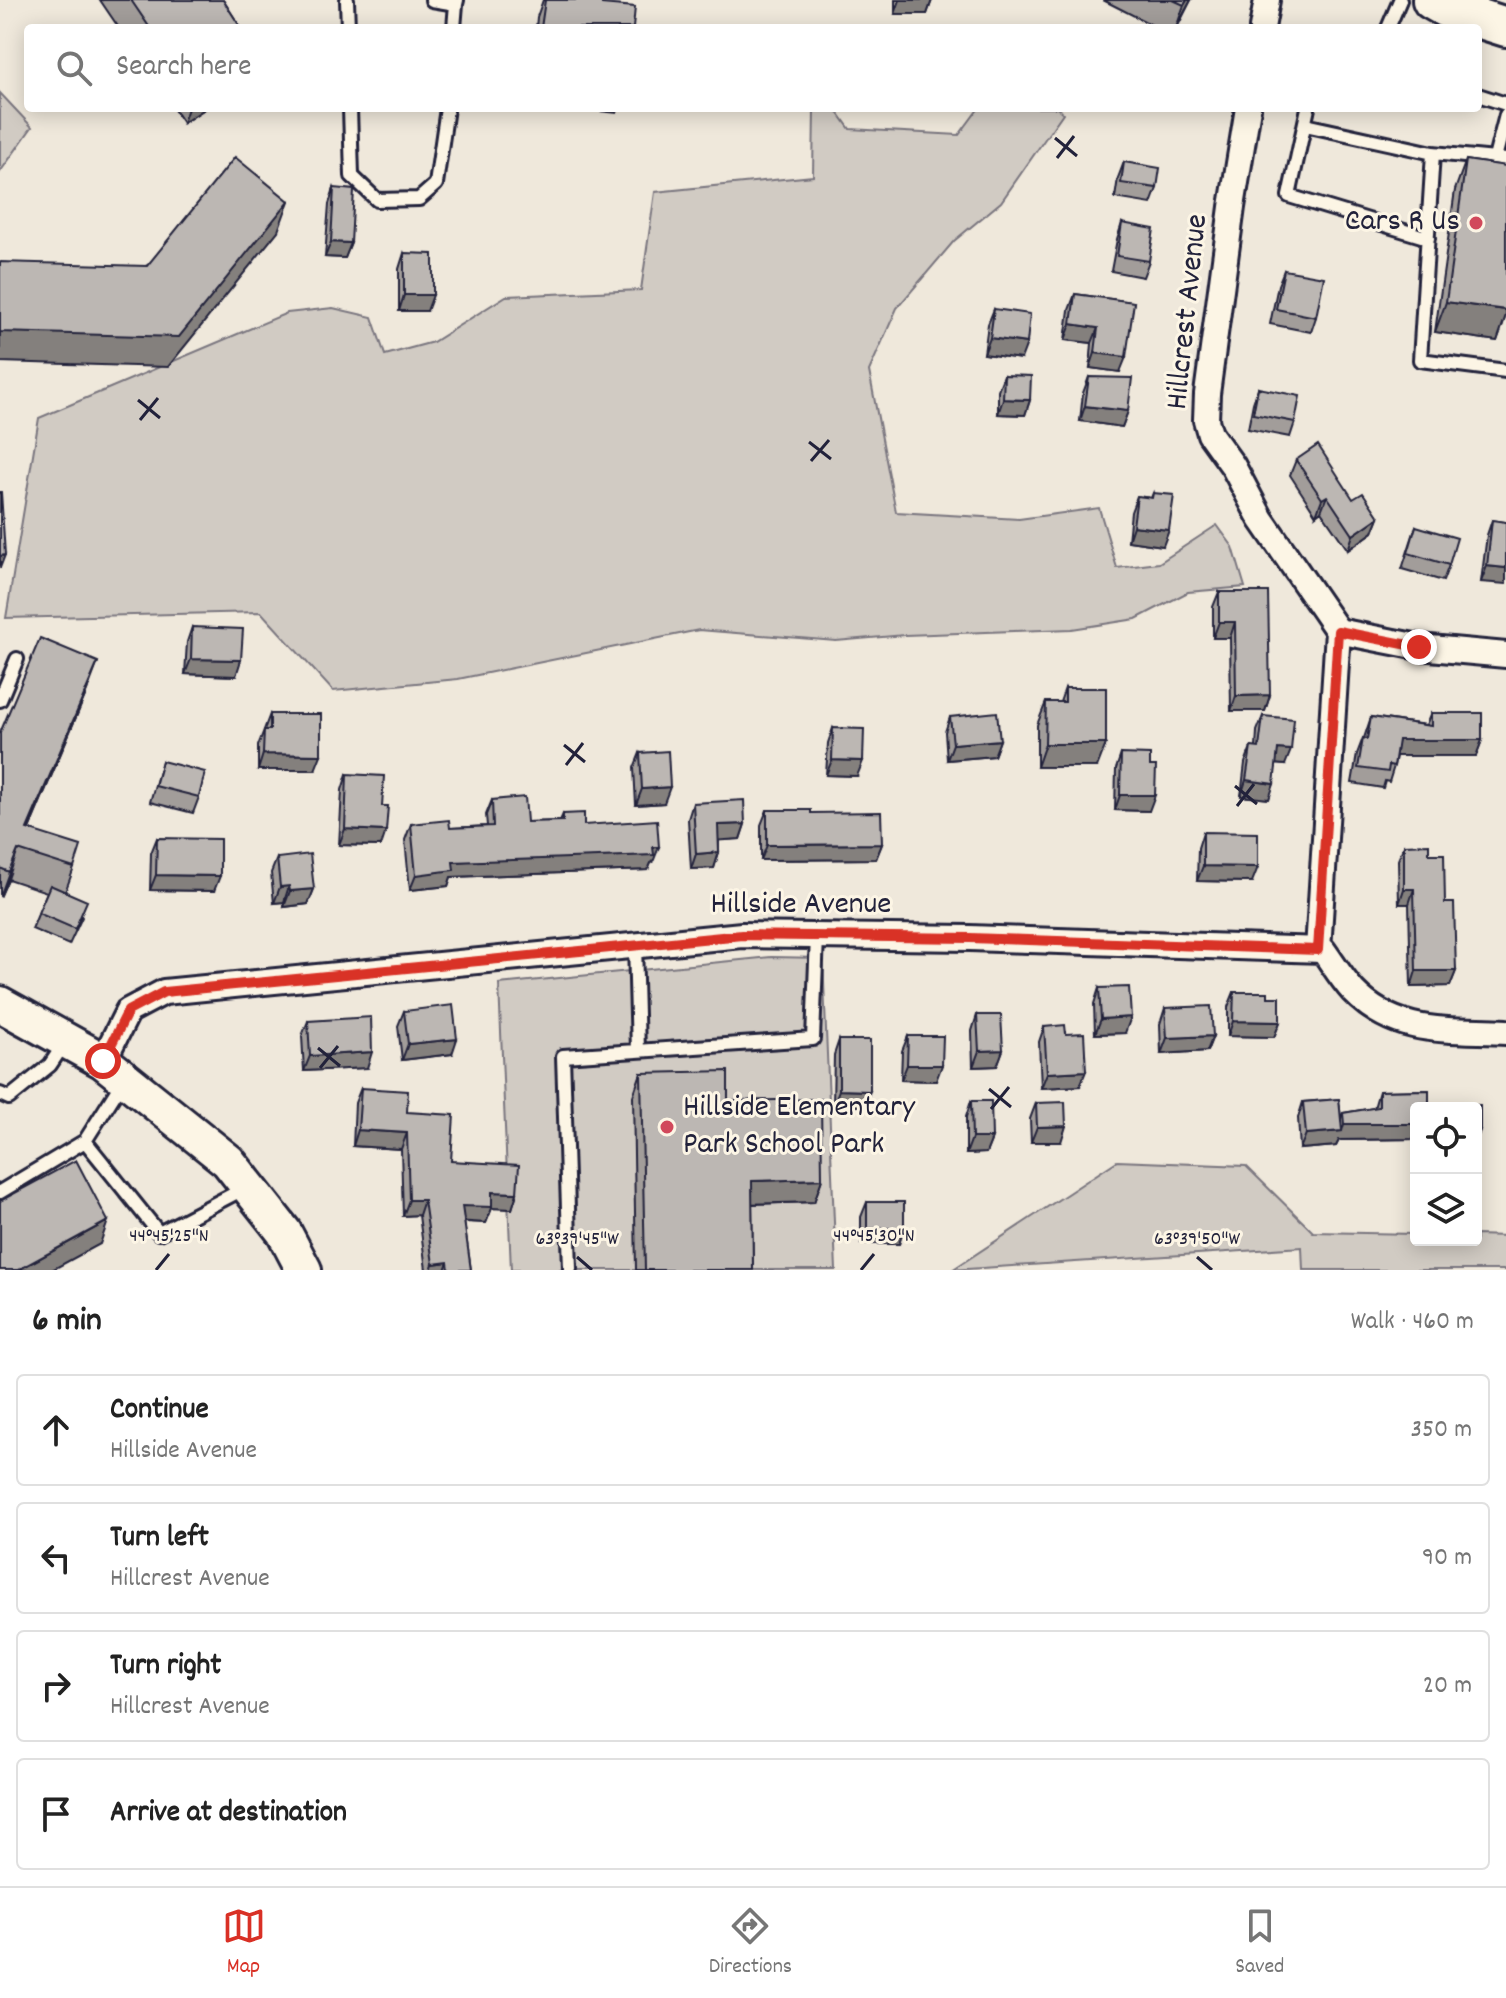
<!DOCTYPE html>
<meta charset="utf-8">
<style>
body{margin:0;font-family:Dekko,sans-serif;background:#f6f6f6;color:#222}
.controls{position:absolute;right:24px;bottom:24px;display:grid;overflow:hidden;border-radius:8px;box-shadow:0 4px 20px #0003}
.controls button{width:72px;height:72px;display:grid;place-items:center;padding:0;border:0;border-bottom:2px solid #e0e0e0;background:#fff;color:#222;font:40px sans-serif}
.stop{position:absolute;width:24px;height:24px;margin:-18px;border:6px solid #d93025;border-radius:50%;background:#fff}
.stop.end{background:#d93025;border-color:#fff;box-shadow:0 2px 8px #0008}
.list{margin:0;padding:0;list-style:none}
h2{display:flex;justify-content:space-between;align-items:center;height:104px;margin:0;padding:0 32px;font-size:34px}
h2 small{font-size:26px;font-weight:400;color:#767676}
.list li{display:grid;grid-template-columns:52px 1fr auto;gap:24px;align-items:center;box-sizing:border-box;height:112px;margin:0 16px 16px;padding:0 16px;border:2px solid #e0e0e0;border-radius:8px}
.list b{display:block;font-size:30px;white-space:nowrap}
.list p{margin:0;font-size:26px;white-space:nowrap;color:#767676}
.list em{font-size:26px;font-style:normal;color:#767676}
.icon{flex:none;width:44px;height:44px;fill:none;stroke:currentColor;stroke-width:2;stroke-linecap:round;stroke-linejoin:round}
.map{position:relative;flex:none;width:1506px;height:1270px;overflow:hidden}
.search{position:absolute;background:#fff;box-shadow:0 4px 20px #0003;left:24px;right:24px;top:24px;height:88px;display:flex;align-items:center;gap:20px;box-sizing:border-box;padding:0 28px;border-radius:8px;color:#767676;font-size:30px}
.sheet{height:616px;background:#fff}
nav{display:flex;justify-content:space-around;align-items:center;box-sizing:border-box;height:112px;border-top:2px solid #e0e0e0;background:#fff;font-size:22px;color:#767676}
nav a{display:grid;justify-items:center;gap:4px}
nav .on{color:#d93025}
.map>svg:first-child{display:block}
</style>
<div class="map">
<svg width="1506" height="1270" viewBox="0 0 1506 1270">
<rect width="100%" height="100%" fill="#efe8db"/>
<filter id="ink" filterUnits="userSpaceOnUse"><feTurbulence type="fractalNoise" baseFrequency=".0125" numOctaves="2"/><feDisplacementMap in="SourceGraphic" scale="16" xChannelSelector="R" yChannelSelector="G"/><feConvolveMatrix kernelMatrix="1 2 1 2 8 2 1 2 1" color-interpolation-filters="sRGB"/></filter>
<g filter="url(#ink)">
<path fill="#d1cbc3" stroke="#7a767f" stroke-width="2" d="M0,93l32,34 -32,45z
M814,108h21l15,21 109,6 20,-27h78l6,5 -62,89 -47,39 -57,67 -28,63 27,141 123,7 80,-11 18,60 42,-5 58,-38 16,22 12,40 -57,5 -52,27 -64,10 -167,6 -69,6 -137,-11 -241,49 -125,12 -72,-79 -255,6 33,-200 248,-105 46,-5 39,9 13,38 48,-13 73,-46 135,-6 14,-98 158,-16z
M771,957l52,1 13,312h-325l-12,-286z
M1117,1161l129,5 67,66 103,2v6h60v-5l30,1v34h-203l-1,-23 -350,23z"/>
<g fill="none" stroke-linecap="round" stroke-linejoin="round">
<g stroke="#22223b" stroke-width="18">
<path id="lane" d="M347,0l1,28
M432,0l24,4 1,-4
M454,28l2,-24
M1388,28l12,-28
M1478,95l28,9
M350,108l2,68 25,24 42,-1 17,-15 11,-76
M1308,108l-19,88 139,42
M1305,125l128,28
M1495,158l11,-43
M1506,160l-73,-7 -13,207 86,11
M0,700l17,-41
M635,944l3,107
M123,1081l-38,60 74,92 86,-45
M0,1094l9,4 41,-33 14,-21
M0,1192l85,-51
M570,1269l-7,-213 250,-17 4,-103"/>
</g>
<g stroke="#22223b" stroke-width="30">
<path id="street" d="M1262,28l5,-28
M1248,108l-16,99 -25,187 -1,26 4,14 23,32 28,53 77,112 -20,319
M1338,631l81,16 87,8
M103,1061l25,-50 36,-19 578,-57 228,3 353,12c10,14 19,29 30,41 43,45 96,38 153,41"/>
</g>
<g stroke="#22223b" stroke-width="40">
<path id="secondary" d="M0,1004l103,57 125,100 56,71 20,38"/>
</g>
<g stroke="#22223b" stroke-width="44">
<path id="primary" d="M1432,0l14,8 60,19"/>
</g>
<use href="#lane" stroke="#fcf5e5" stroke-width="12"/>
<use href="#street" stroke="#fcf5e5" stroke-width="24"/>
<use href="#secondary" stroke="#fcf5e5" stroke-width="34"/>
<use href="#primary" stroke="#fcf5e5" stroke-width="38"/>
</g>
<path fill="#a29d9a" stroke="#22223b" stroke-width="2" d="M100,0h123l18,28h-122z
M543,0h56l34,28h-97l1,-11z
M895,0h37l-5,14h-32z
M1103,0h88l-14,28h-19z
M173,108h33l-23,15z
M1466,160l40,6v149l-9,26 -62,-9 20,-142z
M1124,162l33,26 -6,16 -36,-6 3,-20z
M334,188l17,55 -6,15 -20,-1 4,-53z
M1122,223l27,38 -6,16 -32,-6 6,-32z
M404,253l23,58h-28v-42z
M1284,270l32,47 -5,15 -41,-8 8,-39z
M1075,294l59,8 -14,70 -30,-4 2,-25 -27,-3 4,-30z
M994,309l27,50 -37,-5 4,-30z
M1004,375l26,25 -5,15 -27,-1v-24z
M1089,377l39,34 -6,16 -42,-6 3,-28z
M1258,388l37,34 -5,15 -42,-8 5,-26z
M1296,460l83,57 -6,15 -25,18 -27,-39 -5,4 -26,-40z
M1153,493l10,53 -35,-5 3,-29 6,-16 14,2z
M1492,520l14,2 -25,60 6,-47z
M1416,526l33,39 -6,16 -41,-12z
M1219,592l51,103 -5,16h-34l-1,-73h-17v-31z
M192,627l44,49 -51,-2 2,-32z
M1065,688l32,79h-60v-42l9,-23h14z
M87,691l-58,138 45,39 -9,24 17,25 -13,28 -37,-16 15,-37 -39,-13 -8,18v-164z
M1431,713l51,27 -6,16h-80l-2,10 -5,16 -4,-1 -2,7 -31,-5 5,-29 6,-16h1l7,-21 55,8z
M270,714l45,56h-57v-24z
M1263,716l22,49 -9,-1 -7,35 -28,-3 4,-33 6,-16 5,1 1,-17z
M950,717l50,23 -6,16 -47,4 -2,-28z
M833,728l24,48 -31,-1 2,-32z
M640,753l24,50 -28,2 -2,-37z
M1121,754l29,12 -1,45 -34,-1 1,-41z
M162,761l37,36 -6,16 -43,-11z
M347,774l35,32 -1,40 -42,-1 3,-55z
M492,800l35,22 33,-1 3,-7 90,48 -2,1 -3,7 -197,7 -3,9 -38,4 -5,-50 6,-16 39,4 37,-2 -1,-11z
M693,803l52,21 -5,15 -21,1v12l-5,16 -23,1 -3,-50z
M767,810l44,3 71,31 -6,15 -115,1v-35z
M1203,832l49,50 -55,-1 1,-33z
M157,838l57,53 -64,-1 1,-37z
M1404,845l25,9 16,49 11,68 -6,15 -39,1 -2,-83h-10l-1,-44z
M277,858l37,31 -6,15 -24,3v-5l-10,1 -3,-30z
M1099,988l26,45 -30,1 -1,-30z
M1234,992l34,5 12,25 -6,15 -46,-1v-29z
M1165,1008l48,28 -6,15 -46,3 -1,-30z
M404,1011l48,43 -50,6 -4,-34z
M977,1015l26,35 -6,16 -24,1 -1,-36z
M308,1021l59,47 -63,3 -2,-35z
M1044,1027l22,7 14,52 -39,2 -2,-46z
M908,1036l28,45 -35,-1 1,-29z
M839,1040l25,66h-31l1,-51z
M641,1073l87,28 94,78 -8,23 -62,2 1,66h-117l-3,-174z
M361,1088l46,24 44,49 66,32 -5,16 -20,-1 -6,15 -22,-1 7,48h-45l-7,-55 -16,1 -2,-67 -48,-3 2,-43z
M1429,1090v17l51,-2v25l-4,11v-33h-60v31l-77,1 -3,6 -36,3 -2,-31 5,-16 36,-3 2,20 2,-6 31,-5 5,-17z
M971,1101l21,37 -6,15 -20,1v-37z
M1036,1103l25,39h-30l-1,-23z
M867,1202l37,26 -5,16h-38v-27z"/>
<path fill="#84807d" stroke="#22223b" stroke-width="2" d="M900,0h32l-5,14h-32z
M1187,0h4l-15,28 8,-23z
M188,108h18l-23,15z
M572,108h47l-2,5z
M289,201l-11,30 -110,136 -168,-5v-30z
M331,242l20,1 -6,15 -20,-1z
M404,295h29l-6,16h-28z
M1446,302l60,8v5l-9,26 -62,-9z
M1071,324l27,4 -6,15 -27,-3z
M990,338l37,5 -6,16 -37,-5z
M1095,353l31,4 -6,15 -30,-4z
M1003,399l27,1 -5,15 -27,-1z
M1085,406l43,5 -6,16 -42,-6z
M1327,496l-6,15 -5,4 6,-16z
M1379,517l-6,15 -25,18 5,-15z
M1133,526l36,4 -6,16 -35,-5z
M5,555l-5,13v-12z
M1487,566l19,2v16l-25,-2z
M1219,622h16l-5,16h-17z
M191,659l50,1 -5,16 -51,-2z
M98,662l-11,29 -67,159 7,-21z
M1270,695l-5,16h-34l5,-15z
M1000,740l-6,16 -47,4 6,-16z
M1398,740h84l-6,16h-83z
M1045,744h61l-9,23h-60z
M1278,749l13,1 -6,15 -12,-1z
M263,754l58,1 -6,15h-57z
M832,760l31,1 -6,15 -31,-1z
M1246,780l28,4 -5,15 -28,-3z
M670,787l-6,16 -28,2 6,-16z
M1120,795h35l-6,16 -34,-1z
M745,824l-5,15 -28,2 6,-16z
M345,829l41,2 -5,15 -42,-1z
M882,844l-6,15 -115,1 6,-15z
M659,847l-6,15 -2,1 -3,7 -197,7 -3,9 -38,4 6,-15 37,-13z
M18,850l-10,29 -8,18 9,-25z
M719,852l-5,16 -23,1 5,-15z
M1203,866l55,1 -6,15 -55,-1z
M156,875l64,1 -6,15 -64,-1z
M289,886l-5,16 -10,1 6,-16z
M314,889l-6,15 -24,3 6,-16z
M1404,889h10l-5,15h-10z
M1416,971h40l-6,15 -39,1z
M1131,1017l-6,16 -30,1 6,-15z
M1233,1021l47,1 -6,15 -46,-1z
M1213,1036l-6,15 -46,3 6,-16z
M457,1039l-5,15 -50,6 6,-16z
M1003,1050l-6,16 -24,1 6,-16z
M372,1052l-5,16 -63,3 6,-15z
M907,1065h35l-6,16 -35,-1z
M1086,1071l-6,15 -39,2 6,-15z
M839,1090l31,1 -6,15h-31z
M1344,1124h72v15l-77,1 -3,6 -36,3 6,-15 36,-3z
M1066,1126l-5,16h-30l6,-15z
M358,1130l49,3 -6,16 -48,-3z
M1476,1130h4l-4,11z
M972,1138h20l-6,15 -20,1z
M822,1179l-8,23 -71,2 9,-23z
M492,1192l25,1 -5,16 -20,-1 -6,15 -30,-2 6,-15z
M409,1200h15l-5,15 -16,1z
M108,1221l-8,23 -48,26h-34z
M904,1228l-5,16h-38l6,-15z
M448,1262l-3,8h-14l2,-6z"/>
<path fill="#bcb7b3" stroke="#22223b" stroke-width="2" d="M131,0h92l18,28h-91z
M545,0h57v4l33,3 -2,21h-92z
M1173,0h14l-3,5z
M235,157l54,44 -110,136 -179,-5v-70l147,4z
M1466,160l40,6v144l-60,-8z
M1124,162l36,6 -3,20 -36,-5z
M334,188l20,2 -3,53 -20,-1z
M1122,223l32,6 -5,32 -32,-5z
M404,253l29,1v41h-29z
M1284,270l40,7 -8,40 -40,-8z
M1075,294l59,8 -8,55 -31,-4 3,-25 -27,-4z
M994,309l36,5 -3,29 -37,-5z
M1004,375l27,1 -1,24 -27,-1z
M1089,377l43,1 -4,33 -43,-5z
M1258,388l42,8 -5,26 -42,-8z
M1318,445l35,54 10,-6 16,24 -26,18 -26,-39 -5,3 -26,-39z
M0,492h1l4,63 -5,1z
M1153,493l21,2 -5,35 -36,-4 4,-30 15,2z
M1492,520l14,2v46l-19,-2z
M1416,526l41,12 -8,27 -41,-12z
M1219,592h49l2,103 -34,1 -1,-74h-16z
M192,627l51,2 -2,31 -50,-1z
M40,638l58,24 -71,167 54,17 -7,22 -56,-18 -9,22 -9,-4v-135z
M1065,688h41v56h-61l1,-42h19z
M997,712l3,28 -47,4 -3,-27z
M1431,713h51v27h-84l-4,26 -5,-1 -1,7 -30,-4 5,-30 4,1 4,-22 60,9z
M270,714h51v41l-58,-1 1,-24h6z
M1263,716l31,3 -3,31 -13,-1 -4,35 -28,-4 5,-33 8,1z
M833,728l31,1 -1,32 -31,-1z
M668,751l2,36 -28,2 -2,-36z
M1121,754l29,1v11h6l-1,29h-35z
M162,761l43,11 -6,25 -44,-11z
M347,774l37,2 -2,30h6l-2,25 -41,-2z
M525,797l2,25 36,-1v-7l21,-1v12l73,-5 2,27h-6l1,8 -201,7 1,8 -38,5 -5,-51 38,-4 1,8 43,-2 -1,-26z
M744,800l1,24 -27,1 1,27 -23,2 -3,-51z
M767,810h44v3l70,-1 1,32 -115,1z
M1203,832l55,1v34l-55,-1z
M157,838l63,1v37l-64,-1z
M1429,844v10h15l1,49h9l2,68h-40l-2,-82h-10v-44z
M310,854l4,35 -24,2 -1,-5 -9,1 -3,-29z
M50,885l37,16 -12,28 -37,-16z
M1129,987l2,30 -30,2 -2,-31z
M1234,992h34v5h12v25l-47,-1z
M453,1005l4,34 -49,5 -4,-33z
M1211,1006l2,30 -46,2 -2,-30z
M977,1015h24l2,35 -24,1z
M371,1017l1,35 -62,4 -2,-35z
M1065,1025l1,9 18,-1 2,38 -39,2 -3,-46z
M908,1036h35l-1,29h-35z
M839,1040h31v51l-31,-1z
M728,1071v30l93,-2 1,80 -70,2 1,89h-108l-4,-197z
M361,1088l47,3 -1,21 47,3 -3,46 68,4 -2,28 -25,-1v15l-30,-1 9,64h-22l-1,-8 -15,2 -9,-64h-15l-2,-67 -49,-3z
M1429,1090v17l51,-2v25h-4v-22h-60v16h-72l-1,-11 36,-6v-16z
M1339,1099l3,32 -36,3 -3,-32z
M971,1101h20l1,37h-20z
M1065,1102l1,24 -29,1 -1,-24z
M76,1160l32,61 -90,49h-18v-69z
M867,1202h37v26l-37,1z"/>
</g>
<g fill="none" stroke-linecap="round" stroke-linejoin="round" filter="url(#ink)">
<path stroke="#d93025" stroke-width="10" d="M103,1061l25,-50 36,-19 578,-57 228,3 348,12 20,-319 81,16"/>
</g>
<path fill="none" stroke="#22223b" stroke-width="3" d="M1055,138l22,18M1057,158l17,-22M138,400l22,18M140,420l18,-22M809,442l22,17M811,461l18,-21M564,745l21,17M566,765l17,-22M1235,786l22,18M1237,806l17,-22M318,1048l22,18M320,1068l18,-22M989,1089l22,18M991,1109l18,-22M577,1257l15,13M1197,1257l15,13M156,1270l13,-16M861,1270l13,-16"/>
<g fill="#d1495b" stroke="#fcf5e5" stroke-width="3">
<circle cx="1476" cy="223" r="8"/>
<circle cx="667" cy="1127" r="8"/>
</g>
<g text-anchor="middle" dominant-baseline="central" stroke-width="6" stroke-linejoin="round" paint-order="stroke">
<g font-size="32" fill="#22223b" stroke="#fcf5e5" text-anchor="end">
<text x="1460" y="223">Cars R Us</text>
<text x="683" y="1109" text-anchor="start">Hillside Elementary<tspan x="683" dy="37">Park School Park</tspan></text>
</g>
<g font-size="32" fill="#22223b" stroke="#fcf5e5">
<text transform="translate(1189 312) rotate(-84)">Hillcrest Avenue</text>
<text x="801" y="906">Hillside Avenue</text>
</g>
</g>
<g font-size="20" text-anchor="middle" fill="#22223b" stroke="#fcf5e5" stroke-width="6" stroke-linejoin="round" paint-order="stroke">
<text x="169" y="1241">44°45'25"N</text>
<text x="874" y="1241">44°45'30"N</text>
<text x="577" y="1244">63°39'45"W</text>
<text x="1197" y="1244">63°39'50"W</text>
</g>
</svg>
<div class="controls">
<button><svg class="icon" aria-label="locate" viewBox="0 0 24 24"><circle cx="12" cy="12" r="6"/><path d="M12 2v4M12 18v4M2 12h4M18 12h4"/></svg></button>
<button><svg class="icon" aria-label="layers" viewBox="0 0 24 24"><path d="M12 4l9 5-9 5-9-5zM3 14l9 5 9-5"/></svg></button>
</div>
<div class="stop" style="left:103px;top:1061px"></div>
<div class="stop end" style="left:1419px;top:647px"></div>
<div class="search"><svg class="icon" aria-label="search" viewBox="0 0 24 24"><circle cx="10" cy="10" r="6"/><path d="M15 15l6 6"/></svg>Search here</div>
</div>
<section class="sheet">
<h2>6 min<small>Walk · 460 m</small></h2>
<ul class="list">
<li><svg class="icon" aria-label="ahead" viewBox="0 0 24 24"><path d="M12 20V5M6 11l6-6 6 6"/></svg><div><b>Continue</b><p>Hillside Avenue</p></div><em>350 m</em></li>
<li><svg class="icon" aria-label="left" viewBox="0 0 24 24"><path d="M17 20v-9H6M10 6l-5 5 5 5"/></svg><div><b>Turn left</b><p>Hillcrest Avenue</p></div><em>90 m</em></li>
<li><svg class="icon" aria-label="right" viewBox="0 0 24 24"><path d="M7 20v-9h11M14 6l5 5-5 5"/></svg><div><b>Turn right</b><p>Hillcrest Avenue</p></div><em>20 m</em></li>
<li><svg class="icon" aria-label="arrive" viewBox="0 0 24 24"><path d="M6 21V4h12l-3 4 3 4H6"/></svg><div><b>Arrive at destination</b></div></li>
</ul>
</section>
<nav>
<a class="on"><svg class="icon" aria-label="map" viewBox="0 0 24 24"><path d="M3 6l6-2 6 2 6-2v14l-6 2-6-2-6 2zM9 4v14M15 6v14"/></svg>Map</a>
<a><svg class="icon" aria-label="directions" viewBox="0 0 24 24"><path d="M12 3l9 9-9 9-9-9zM9 14v-3h6M13 9l2 2-2 2"/></svg>Directions</a>
<a><svg class="icon" aria-label="saved" viewBox="0 0 24 24"><path d="M7 4h10v16l-5-4-5 4z"/></svg>Saved</a>
</nav>
